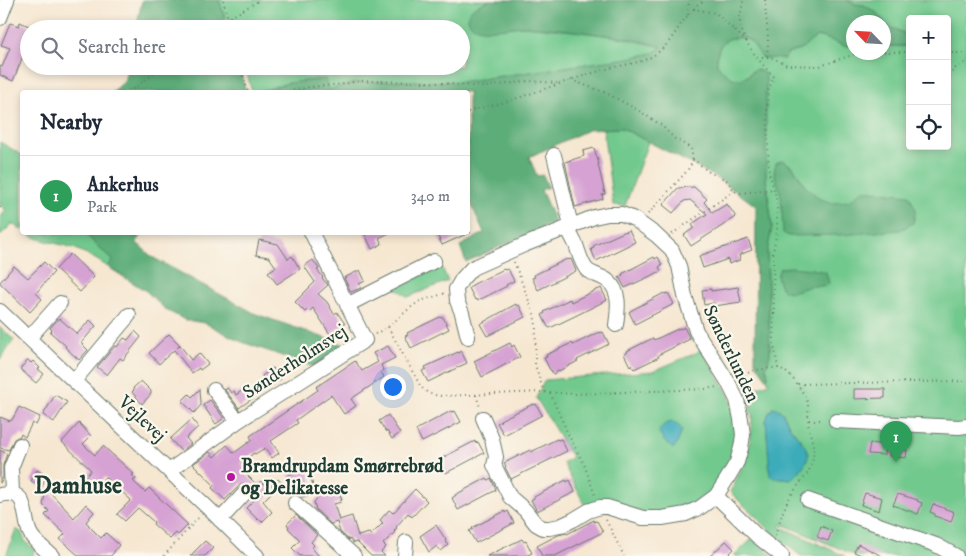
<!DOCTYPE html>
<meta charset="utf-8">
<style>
body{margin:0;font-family:"IM FELL DW Pica",serif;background:#f6f6f7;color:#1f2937}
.controls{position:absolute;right:15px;top:15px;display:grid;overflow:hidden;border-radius:5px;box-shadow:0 2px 8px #0003}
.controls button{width:45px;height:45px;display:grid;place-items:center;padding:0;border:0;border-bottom:1px solid #e0e1e3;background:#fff;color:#1f2937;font:25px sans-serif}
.compass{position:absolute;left:846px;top:15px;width:45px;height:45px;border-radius:50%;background:#fff;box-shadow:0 2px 8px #0003;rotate:295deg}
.you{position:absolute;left:392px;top:386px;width:18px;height:18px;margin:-12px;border:4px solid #fff;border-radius:50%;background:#1a73e8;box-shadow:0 0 0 8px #1a73e833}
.badge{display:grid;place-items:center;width:32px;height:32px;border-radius:50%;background:#0f766e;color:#fff;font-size:16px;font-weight:700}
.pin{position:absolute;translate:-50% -41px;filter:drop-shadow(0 1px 2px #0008)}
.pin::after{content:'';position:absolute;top:26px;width:18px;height:15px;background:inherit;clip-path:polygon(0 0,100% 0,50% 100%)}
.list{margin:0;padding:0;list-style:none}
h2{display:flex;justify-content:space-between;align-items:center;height:65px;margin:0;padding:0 20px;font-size:21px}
h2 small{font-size:16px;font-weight:400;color:#747a83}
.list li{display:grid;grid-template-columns:32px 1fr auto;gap:15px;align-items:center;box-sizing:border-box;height:80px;padding:0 20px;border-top:1px solid #e0e1e3}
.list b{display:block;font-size:19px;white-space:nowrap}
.list p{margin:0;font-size:16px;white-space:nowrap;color:#747a83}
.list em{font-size:16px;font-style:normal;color:#747a83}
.icon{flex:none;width:28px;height:28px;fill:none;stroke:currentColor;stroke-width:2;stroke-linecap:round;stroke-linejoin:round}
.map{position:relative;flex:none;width:966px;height:556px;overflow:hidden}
.search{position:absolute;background:#fff;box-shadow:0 2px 8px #0003;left:20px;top:20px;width:450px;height:55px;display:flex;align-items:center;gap:12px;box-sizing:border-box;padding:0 18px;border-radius:28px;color:#747a83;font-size:19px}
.panel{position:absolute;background:#fff;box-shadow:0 2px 8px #0003;left:20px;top:90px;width:450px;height:145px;border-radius:5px}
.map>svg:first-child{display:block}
</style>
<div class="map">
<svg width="966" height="556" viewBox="0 0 966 556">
<rect width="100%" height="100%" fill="#fbf7ec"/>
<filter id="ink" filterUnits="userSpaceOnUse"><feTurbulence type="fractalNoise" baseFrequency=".02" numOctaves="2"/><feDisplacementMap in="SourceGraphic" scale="10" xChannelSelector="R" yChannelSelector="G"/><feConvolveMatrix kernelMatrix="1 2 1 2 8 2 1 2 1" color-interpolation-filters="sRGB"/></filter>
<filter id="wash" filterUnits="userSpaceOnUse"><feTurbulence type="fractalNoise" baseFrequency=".0096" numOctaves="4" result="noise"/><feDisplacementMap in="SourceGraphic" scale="20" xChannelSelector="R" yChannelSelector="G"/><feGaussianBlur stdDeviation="1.12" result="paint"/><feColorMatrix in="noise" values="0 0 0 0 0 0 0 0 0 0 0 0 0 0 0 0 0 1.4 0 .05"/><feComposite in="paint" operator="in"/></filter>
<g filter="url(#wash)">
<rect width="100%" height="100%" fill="#f6e7d1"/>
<path fill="#72c98e" stroke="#488361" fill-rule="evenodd" d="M219,0h272l-9,3 6,26 36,-3 49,5 46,6 43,10 -9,6 -24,5 -169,24 -63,-1 -42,2 -27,7 -3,-11 -37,4 -30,9h-6l-7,-26h216v-37h-225l-1,-4 -10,-8z
M847,0h119v556h-109l-75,-32 -1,3 64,29h-44l-27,-22 -44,-42c13,-24 23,-49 22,-77 -1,-8 -4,-16 -6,-23l23,-9 -2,-4 1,-4 -2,-8 4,-13 -3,-102 5,-25 -19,-157c-3,3 -6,7 -9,8 -11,5 -22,-6 -27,-14 -1,-20 9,-30 29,-25l39,18 3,-4 12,-3 17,-14 8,2 20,8 8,-1 1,7h30v-6h26v100h37v-127h-37v17l-22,-10 -11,-13 -13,-8 -9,-1zM773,407l3,1 7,5 7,14 11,13 6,11 -16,28 -19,-2 -1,-1 -5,-55 5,-11z
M622,128l26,14 -23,64 -12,-1 -10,-76z
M0,142l22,13v75l-10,-6 -12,12v-18l6,-8 -6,-5z
M26,233h59l11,12 17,15 -5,7c-10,-7 -21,-13 -32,-18 -17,-6 -34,-7 -50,-16z
M440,263l8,18 -40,16 -11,-8 -6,-2z
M0,327l14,13 -14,20z
M701,348l28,47 6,21 2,22 -5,20 -16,29 -16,15 -22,9 -22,5 -69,-7 -24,-46 9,-6 -36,-59 9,-18 108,-9 43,-18z
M16,529l5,3 4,9 9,8 -1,7h-27z
M752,539l21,17h-39z"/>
<path fill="#5dad79" stroke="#3e7556" d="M142,0h77l9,29h-92z
M491,0h356l8,4 9,1 13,8 11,13 22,10v10h-26v-24h-30l-1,23 -8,1 -20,-8 -8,-2 -17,14 -12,3 -4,6 -21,-1c-5,-5 -9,-15 -16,-19 -4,-2 -8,-2 -12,-1 -14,0 -19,13 -18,26 6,8 18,21 29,13 4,-2 6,-6 10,-8l8,4 2,7v99l6,48 -5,25 3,103 -4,12 2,8 -1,4 -12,-17 1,-156 -42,-30 -92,-48 -32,1 -61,28 8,19 6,-1 5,12 -7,3 14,32 -89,40 -6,-16 24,-13 -16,-36v-105h-210l30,-9 37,-4 3,11 27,-7 42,-2 63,1 169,-24 24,-5 9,-6c-20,-7 -43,-10 -64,-13 -24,-3 -49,-7 -73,-8 -15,0 -37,7 -50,1 -4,-2 -7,-5 -7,-9 0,-11 15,-15 23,-18z
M128,66h111l7,26h-134l12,-10z
M783,160l11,8 11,18 15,13 13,4 16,-2 14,-11 46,5 7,15 -3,13 -13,7 -59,5 -52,1 -6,-3 -2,-38 -7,-23 2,-9z
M85,233h62l-5,2 -6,7 16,15 104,57 89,31 -31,22 -72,-25 -37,-19 -20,-3 -19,-10 -20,-19 -38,-24 5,-7 -17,-15z
M792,267l20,2 14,3 3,11 -4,3h-14l-19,6 -7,-1 -4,-3 -4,-12 3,-8z"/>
<path fill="#3dacba" stroke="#2e7477" d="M774,407c10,3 11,12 16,20 5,8 20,21 18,30 -1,4 -4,8 -6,11 -3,4 -6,8 -11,11l-19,-2 -2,-2 -4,-54 2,-7z
M673,422l7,5 2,3 -4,12 -5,7 -9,-8 -5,-9c3,-7 6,-9 14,-10z"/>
<g id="blocks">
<path fill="#d6a1d3" d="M20,22l11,5v2h-2v20l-4,8 -2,-1 -10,25 -13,-6v-9l2,1 8,-19 -9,-3 9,-22 9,3z
M594,148l5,16h-1l7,30 -3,1 1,4 -28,8 -10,-45 19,-6 -1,-5z
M694,187l13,12 -3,3 8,11 15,-9 9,13 -45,29 -7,-11 10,-7 -2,-4 15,-10 -17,-14 -6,1 -11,12 -10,-8 15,-17z
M629,230l6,12 -39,19 -5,-12 3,-1 -1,-2 33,-15v1z
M364,232h27l-12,6 3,6 -10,5z
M436,232h35l-29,13z
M748,239l4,11 -13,5 1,5 -11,4 -1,-5 -25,9 -4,-12z
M259,240l19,4 10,15 4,-3 8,13 -23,15 -9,-12 8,-5 -7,-10 -13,-2z
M70,254l24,23 -14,15 -24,-23z
M654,257l1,2 3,-2 4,8 -3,2 2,4 -36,17 -6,-11 4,-2 -1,-1z
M567,259v1l4,-1 5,12 -38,19 -6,-12 3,-1 -1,-2z
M313,260l6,9 -2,1 6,7 -1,1 6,7 -10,9 9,8 7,12 3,-2 8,12 -15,10 -17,-26 -3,3 -2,-2 -3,3 -10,-10 20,-20 -11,-16z
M44,262l10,10 -18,21 6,6 -12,13 -30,-29v-1l14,-16 14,12z
M504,269l1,1 3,-1 6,12 -8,4 1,1 -30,15 -1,-2 -1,1 -6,-12 3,-2v-1z
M360,270l5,11 -6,3 2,4 -10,4 -7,-14z
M738,287l3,15 -27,4v-3l-10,2 -2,-15 9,-1v2z
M601,288l6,12 -32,16 -25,12 -2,-1 -6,-12 3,-2 -1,-1 26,-13 1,3 27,-13v1z
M664,293l1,1 3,-1 6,11 -39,20 -6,-12 3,-2z
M516,304l1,2 2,-1 6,12 -38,19 -7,-12z
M440,317l1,1 2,-1 6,12 -38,19 -6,-12 3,-1 -1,-2z
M59,318l18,16 13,-14 6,6 -15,17 7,7 -9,10 -14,-13 1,-1 -16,-14 2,-2 -2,-2z
M684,327l6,12 -32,16 1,2 -25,12 -3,-4 -1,1 -6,-12 4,-2 -1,-1 26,-13 1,2 26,-12 1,1z
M135,331l6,6 -18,23 -3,-2 -13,17 -10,-8 18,-21 2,1 7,-9 4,2z
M599,332l1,1 3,-1 6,12 -32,16 1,1 -25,13 -2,-4h-1l-6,-12 3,-1 -1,-2 26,-12 1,2z
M169,334l11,11 -3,3 3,-3 11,15 8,-7 9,11 -8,6 -1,-2 -7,5 -18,-23 -15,14 -10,-11z
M510,343l2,4 2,-2 6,12 -38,20 -8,-16z
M388,346l7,12 -14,7 2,5 -2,2 3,5 -33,22 5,7 -12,8 -13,-19 -35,25 2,3 -27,18 8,12 -7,5 -7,-10 -10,6 -1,-1 -13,10 5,5v6l11,11 4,-4 11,11 -9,9 9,11 -10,10 -3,-3 -1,1 -12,-12 10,-10 -6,-11 -8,-4 -17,17 -13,-12 2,-3 -21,-21 17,-12 4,5 13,-12 7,8 18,-13 -2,-4 68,-46 -2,-3 39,-26 7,10 16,-9 -5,-9z
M461,351l6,12 -39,19 -6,-11 4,-2 -1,-2 33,-15v1z
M28,360l3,3 2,-2 7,7 -2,1 6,5 -8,9 -16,-14z
M273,368l8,11 -12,8 -7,-11z
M141,381l10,10v3l-9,10 -10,-12 2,-2 -1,-2z
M227,388l4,5 3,-2 2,4 10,-7 7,10 -14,10 -14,-18z
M200,389l1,16 -7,8 -12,-12 7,-7 3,3z
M854,389h31v9l-31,1z
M55,395l12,7 -13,20 -11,-7z
M210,400l14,18 -8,6 -13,-19z
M533,404v1l3,-1 6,11 -38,20 -7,-12 4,-2 -1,-1z
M19,407l21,10 -4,8 -4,-2 -7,14 -4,-3 -1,2 -6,3 -5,11 -9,-2v-31l10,4 1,-1h1z
M451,411l1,1 3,-1 6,11 -39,20 -6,-12 3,-2z
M388,415l12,18 -8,6 -5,-8 -1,1 -7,-11z
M192,419l6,8 -12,11 5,6 -10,7 -11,-12z
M79,423l12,13 -8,8 12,11 8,-9 31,28 -2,1 4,4 -3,2 12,11 4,-4 39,37 -10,10 -2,-2 -6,6 -17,-15 1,-2 -16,-14 -13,13 -8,-7 14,-14 -26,-23 -11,12 -10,-10 7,-9 -29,-28z
M557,439l1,1 3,-1 6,12 -56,28 -6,-12 1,-1 -2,-3 26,-13 1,2z
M475,441v2l3,-1 6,11 -38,20 -7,-12 4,-2 -1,-1z
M870,443l15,2 -1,10 -16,-1z
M890,448l17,2 -1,8 -17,-2z
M0,450l7,4 -4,11v13l-3,5z
M37,470l9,5 -4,12 -11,-6z
M309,470l6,24 -13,3 -1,-3 -7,1 -5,-21z
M487,478l1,2 3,-2 5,12 -38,20 -6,-12 3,-2v-1z
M278,479l7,7 -6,6 -7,-6z
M566,480l1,2 3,-2 5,12 -38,19 -6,-11 3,-2v-1z
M46,488l28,30 12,-14 8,8 -8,10 3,3v1l12,12 5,-5 13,12 -8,11h-32l-19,-17 5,-5 -20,-19 4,-4 -6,-6z
M415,489l12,12 -15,16 -4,-4 -12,14 1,1 -3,3 1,1 -12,12 3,3 -5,5 4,4h-14l-14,-14 -4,1 -3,-4 -1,1 -9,-8 -3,-10 -6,2 -15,-14 -2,-8 7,-8 16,-4 1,1h1l3,9 -2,1 1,1 -7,2 5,16 13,-4 6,20 11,-3 2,2 12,-12 -3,-3 9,-10 4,3z
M865,493l17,5 -3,13 -18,-6z
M898,494l20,6 -1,1 5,2 -4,11 -25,-9z
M933,504l21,8 -3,10 -16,-6v-2l-5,-2z
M505,511v2l3,-2 6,12 -38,20 -7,-12 4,-2 -1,-1z
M296,515l21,20 -6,7 3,3 -2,3 7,8h-19l-8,-8 8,-8 -12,-12 1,-1 -2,-3z
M594,520v2l3,-1 6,11 -48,24h-13l-5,-10 21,-11 9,-2v1z
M436,525l10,15 -1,1 3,4 -7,6 -4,-5 -8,6 -9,-16z
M821,526l11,5 -4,10 -11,-4z
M522,539l2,3 2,-1 6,12 -6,3h-39z
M205,541l8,7 -8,8h-15z
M726,541l8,8 -7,7h-17z
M858,544l24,12h-18l-10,-4z"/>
</g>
</g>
<g filter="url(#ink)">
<use href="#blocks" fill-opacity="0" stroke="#6a786b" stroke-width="1"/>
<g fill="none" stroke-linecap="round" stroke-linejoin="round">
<g stroke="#6a786b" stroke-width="16">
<path id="minor" d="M0,18l7,-18
M554,155l11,46 6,24
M567,228c3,5 6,11 9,17 3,8 5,18 11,25 6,5 15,6 21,11 13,10 10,29 8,44
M347,305l87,-44
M0,311l207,196 50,49
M468,337l-6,-24 -5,-12 -1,-12 6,-10 10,-11 52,-23 70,-28 14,-3h14l12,5 22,16 16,15 7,16 6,30 11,35 32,51 9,18 4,19 2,16 -2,13 -4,14 -10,17 -11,17 -15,11 -15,7 -24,4h-19l-36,-11h-7l-12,4 -15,9 -13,6 -11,2h-6l-7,-4 -11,-14 -15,-13 -16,-32 2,-8 -4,-18 -9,-21
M29,338l31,-35
M74,381l55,-66
M214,390l24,31
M836,421l123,6 7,-1
M169,471l69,-50 127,-81 -54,-108
M12,493l-1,-25 9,-23
M0,495c30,-8 22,21 30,38 4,9 15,16 22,23
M716,496l41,40 25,20
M808,500l128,45 20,11
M295,503l59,53
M220,520l24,-26
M405,556l1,-14"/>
</g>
<path stroke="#6a786b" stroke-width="2" stroke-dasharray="1 4" stroke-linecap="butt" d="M223,0l8,29
M765,0c0,19 6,39 1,57
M694,9l3,-4 8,-5
M688,15l1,-15
M214,29l15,-11 31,-18
M884,52h26
M947,53h19
M757,57h14l16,8 33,1 41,-14
M240,66l8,26
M571,80l35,13 30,16 25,16 14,14 16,9 2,11 16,13 19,9 6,10 6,2 33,-4
M947,81l7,-12 12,-7
M129,92l35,-26
M288,92l21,-5 36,-3 12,-3 71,1 56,5 46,-6 27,2
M468,112c14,-5 29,-7 44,-12 30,-10 60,-21 91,-30 19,-6 38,-5 54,-17 10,-7 16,-17 22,-26 4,-7 10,-12 15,-18l22,4 31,29
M0,208v-1
M648,214l39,-43 5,-8 1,-4
M672,234l62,-43
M514,262l20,52 2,11 -1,40 8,24v3
M388,327l33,60c7,7 12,8 21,9l101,-4 31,2 131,-5 12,-2
M375,334l13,-7 22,-19 10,-7 26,-8
M739,377c13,-7 25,-9 39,-9l-5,-29 1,-24 -1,-63 4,-21v-23l-1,-11 -7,-24 -2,-67 1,-15 6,-14c-14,-15 -36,-39 -34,-61 1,-6 3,-11 3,-16
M798,384l168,-3
M550,393l19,43 15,28 12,34
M476,395l4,12
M809,420h15
M606,520l18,36
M775,536c5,-16 8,-28 17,-42 7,-11 17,-19 20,-32 4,-12 -1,-23 -3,-34 -2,-7 0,-15 -1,-23 -2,-11 -19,-35 -30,-37
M164,556l35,-39"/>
<use href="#minor" stroke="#fff" stroke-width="14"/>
</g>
</g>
<circle fill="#b5179e" stroke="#fbf7ec" stroke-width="2" cx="231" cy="477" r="5"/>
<g text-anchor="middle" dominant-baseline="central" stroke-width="4.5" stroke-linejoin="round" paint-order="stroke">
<g font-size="19" fill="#1f3d34" stroke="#fbf7ec">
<text transform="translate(731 354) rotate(64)">Sønderlunden</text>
<text transform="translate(295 362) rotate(-33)">Sønderholmsvej</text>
<text transform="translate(142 419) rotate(43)">Vejlevej</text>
</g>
<g font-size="19" font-weight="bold" fill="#1f3d34" stroke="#fbf7ec" text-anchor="start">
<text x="241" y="466">Bramdrupdam Smørrebrød<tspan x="241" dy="22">og Delikatesse</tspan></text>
</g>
<g font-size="24" font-weight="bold" fill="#1f3d34" stroke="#fbf7ec">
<text x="78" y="486">Damhuse</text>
</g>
</g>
</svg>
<div class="controls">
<button>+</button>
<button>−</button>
<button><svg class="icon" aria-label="locate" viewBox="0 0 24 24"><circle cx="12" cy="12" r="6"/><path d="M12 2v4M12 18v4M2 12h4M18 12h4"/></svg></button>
</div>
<svg class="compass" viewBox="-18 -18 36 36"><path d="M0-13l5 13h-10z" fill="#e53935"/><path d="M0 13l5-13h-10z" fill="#747a83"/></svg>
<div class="you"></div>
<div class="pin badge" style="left:896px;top:462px;background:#2e9e5b">1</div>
<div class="search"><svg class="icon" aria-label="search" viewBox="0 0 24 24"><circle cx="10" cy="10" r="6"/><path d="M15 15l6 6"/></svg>Search here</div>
<section class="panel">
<h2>Nearby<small></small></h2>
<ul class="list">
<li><span class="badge" style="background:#2e9e5b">1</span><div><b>Ankerhus</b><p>Park</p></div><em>340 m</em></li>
</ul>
</section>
</div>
